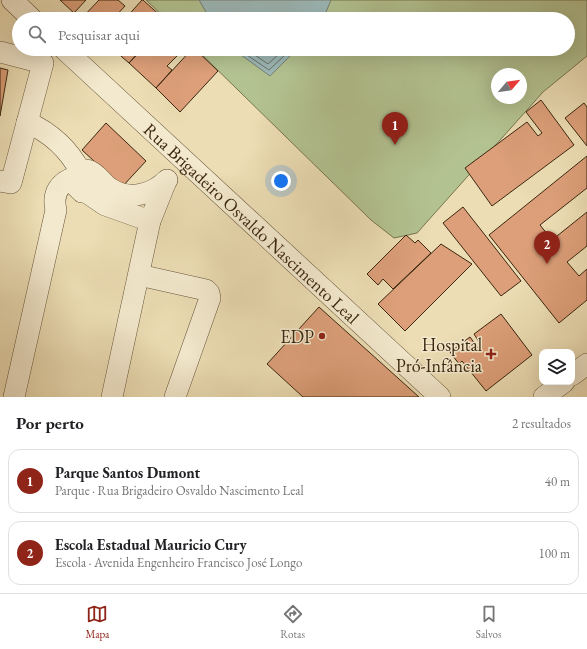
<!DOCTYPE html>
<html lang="pt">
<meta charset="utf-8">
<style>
body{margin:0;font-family:"EB Garamond",serif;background:#f2f2f2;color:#202124}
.controls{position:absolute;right:12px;bottom:12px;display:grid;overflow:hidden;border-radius:8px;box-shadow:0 4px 16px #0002}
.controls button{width:36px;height:36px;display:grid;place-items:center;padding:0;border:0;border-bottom:1px solid #e0e0e0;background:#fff;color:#202124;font:20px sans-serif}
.compass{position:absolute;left:491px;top:68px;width:36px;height:36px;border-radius:50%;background:#fff;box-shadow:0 4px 16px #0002;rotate:61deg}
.you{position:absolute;left:281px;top:181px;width:14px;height:14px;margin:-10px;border:3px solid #fff;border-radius:50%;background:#1a73e8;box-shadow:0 0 0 6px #1a73e833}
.badge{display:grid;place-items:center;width:26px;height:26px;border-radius:50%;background:#8f2418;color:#fff;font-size:13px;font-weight:700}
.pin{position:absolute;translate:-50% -33px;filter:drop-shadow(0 1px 2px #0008)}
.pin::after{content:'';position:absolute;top:21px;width:14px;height:12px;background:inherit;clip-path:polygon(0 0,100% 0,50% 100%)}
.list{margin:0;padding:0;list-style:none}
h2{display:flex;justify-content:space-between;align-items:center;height:52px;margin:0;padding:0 16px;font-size:17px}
h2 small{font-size:13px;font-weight:400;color:#757577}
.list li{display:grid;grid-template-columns:26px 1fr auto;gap:12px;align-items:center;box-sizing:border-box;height:64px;margin:0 8px 8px;padding:0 8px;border:1px solid #e0e0e0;border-radius:12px}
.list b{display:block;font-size:15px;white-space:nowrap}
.list p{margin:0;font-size:13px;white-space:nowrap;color:#757577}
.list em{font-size:13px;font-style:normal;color:#757577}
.icon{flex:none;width:22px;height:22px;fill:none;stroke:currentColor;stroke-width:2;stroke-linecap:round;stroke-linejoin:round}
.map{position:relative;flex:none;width:587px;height:397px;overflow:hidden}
.search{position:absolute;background:#fff;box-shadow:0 4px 16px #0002;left:12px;right:12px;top:12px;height:44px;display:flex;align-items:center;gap:10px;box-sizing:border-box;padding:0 14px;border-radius:22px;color:#757577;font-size:15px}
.sheet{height:196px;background:#fff}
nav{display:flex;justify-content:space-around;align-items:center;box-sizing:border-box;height:56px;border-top:1px solid #e0e0e0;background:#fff;font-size:11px;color:#757577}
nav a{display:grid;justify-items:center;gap:2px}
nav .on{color:#8f2418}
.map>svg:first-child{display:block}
</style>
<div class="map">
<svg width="587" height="397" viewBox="0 0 587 397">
<rect width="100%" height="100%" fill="#ecddb4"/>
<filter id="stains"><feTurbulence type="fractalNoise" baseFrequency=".005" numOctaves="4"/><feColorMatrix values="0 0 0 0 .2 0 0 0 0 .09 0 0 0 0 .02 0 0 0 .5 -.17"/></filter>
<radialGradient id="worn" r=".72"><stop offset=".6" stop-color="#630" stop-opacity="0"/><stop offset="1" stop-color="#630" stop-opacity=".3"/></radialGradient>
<path fill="#b3c291" stroke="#777450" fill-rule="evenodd" d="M146,0h441v56l-44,36 -126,141 -23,5 -23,-18 -175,-171h372v-30h-402zM497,74h24v24h-24z"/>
<path fill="#9db9b8" stroke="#767f75" d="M199,0h132l-5,12 -8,7h-108z
M233,49h53l7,4 -23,23z"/>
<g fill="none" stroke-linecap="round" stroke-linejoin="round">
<path stroke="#6c7064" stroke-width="1" d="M238,49l31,21 16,-15v-6
M246,49l22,15 12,-11v-4"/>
</g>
<path fill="#dc9f79" stroke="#3b2710" d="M60,0h26l-12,13z
M99,0h19l7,6 -12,13h-32z
M142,0h1l21,19h-39z
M113,49h29l-13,14z
M142,49l5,2 2,-2h35l-17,17 5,4 -16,18 -27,-25z
M192,49h3l23,22 -38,41 -24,-24z
M0,68l8,2 -8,46z
M541,100l33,45 -82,61 -27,-38 62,-46 11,14 4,-3 -16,-21z
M584,103l3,4v39l-22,-28z
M106,123l40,38 -24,26 -40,-37z
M587,156v32l-47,37 12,15 35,-28v34l-20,16 12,14 8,-7v31l-28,23 -70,-88z
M463,207l58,74 -20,15 -58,-73z
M406,235l9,8 3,-3 13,13 -38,36 -10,-10 -5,6 -11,-11z
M441,244l31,20 -67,67 -27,-27z
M319,307l100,90h-116l-36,-33z
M501,314l31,41 -46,36 -24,-30 -3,3 -9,-12 20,-15 8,11 3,-3 -7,-11z"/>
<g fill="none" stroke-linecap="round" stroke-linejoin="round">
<g stroke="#675439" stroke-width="22">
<g id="minor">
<path d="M12,0l20,19"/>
<path id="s1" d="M64,49l376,348"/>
<path d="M0,52l43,11 -32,120 -11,-2"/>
<path d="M27,122c24,11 41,26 53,49"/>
<path d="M96,176v9l-5,6 -9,1 -6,-6 -1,-9c3,-5 8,-9 15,-6 8,3 13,14 21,18 19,12 42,5 56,-9"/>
<path d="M86,192l19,13 45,16"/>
<path d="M139,275l67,15 3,3 1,5 -35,99"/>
<path d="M572,375l15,-11"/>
<path d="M14,397l42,-187c-4,-16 3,-28 19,-33"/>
<path d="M112,397l38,-176 16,-40"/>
<path d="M544,397l20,-15"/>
</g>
</g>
<use href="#minor" stroke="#f3e9ce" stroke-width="21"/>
</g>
<g fill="#8f2418" stroke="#f3e9ce" stroke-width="1.5">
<circle cx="322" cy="336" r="4"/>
<path d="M489 348h4v4h4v4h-4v4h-4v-4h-4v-4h4z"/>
</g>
<g text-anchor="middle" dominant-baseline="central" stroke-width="3" stroke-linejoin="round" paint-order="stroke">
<g font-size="18" fill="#3b2710" stroke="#f3e9ce">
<text stroke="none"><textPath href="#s1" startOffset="256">Rua Brigadeiro Osvaldo Nascimento Leal</textPath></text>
</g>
<g font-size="18" fill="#3b2710" stroke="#f3e9ce" text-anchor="end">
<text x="314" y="336">EDP</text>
<text x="482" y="344">Hospital<tspan x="482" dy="21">Pró-Infância</tspan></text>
</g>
</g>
<rect width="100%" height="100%" filter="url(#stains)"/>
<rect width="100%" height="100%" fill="url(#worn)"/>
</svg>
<div class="controls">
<button><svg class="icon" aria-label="layers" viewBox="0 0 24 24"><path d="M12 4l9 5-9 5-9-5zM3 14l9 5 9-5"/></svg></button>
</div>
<svg class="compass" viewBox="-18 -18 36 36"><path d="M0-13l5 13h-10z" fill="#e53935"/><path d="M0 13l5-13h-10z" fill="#757577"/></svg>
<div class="you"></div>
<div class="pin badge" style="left:395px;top:145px">1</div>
<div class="pin badge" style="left:547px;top:264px">2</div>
<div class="search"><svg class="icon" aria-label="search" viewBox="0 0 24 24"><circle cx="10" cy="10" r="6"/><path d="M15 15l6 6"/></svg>Pesquisar aqui</div>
</div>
<section class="sheet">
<h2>Por perto<small>2 resultados</small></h2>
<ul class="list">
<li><span class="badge">1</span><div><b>Parque Santos Dumont</b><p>Parque · Rua Brigadeiro Osvaldo Nascimento Leal</p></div><em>40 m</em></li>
<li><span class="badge">2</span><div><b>Escola Estadual Mauricio Cury</b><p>Escola · Avenida Engenheiro Francisco José Longo</p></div><em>100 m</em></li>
</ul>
</section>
<nav>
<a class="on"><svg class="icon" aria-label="map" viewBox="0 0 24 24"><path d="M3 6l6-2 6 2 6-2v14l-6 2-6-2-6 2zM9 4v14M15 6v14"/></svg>Mapa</a>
<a><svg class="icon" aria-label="directions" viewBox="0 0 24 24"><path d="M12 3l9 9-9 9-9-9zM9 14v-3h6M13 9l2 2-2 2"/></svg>Rotas</a>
<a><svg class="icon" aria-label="saved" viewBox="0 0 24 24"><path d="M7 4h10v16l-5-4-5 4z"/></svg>Salvos</a>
</nav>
